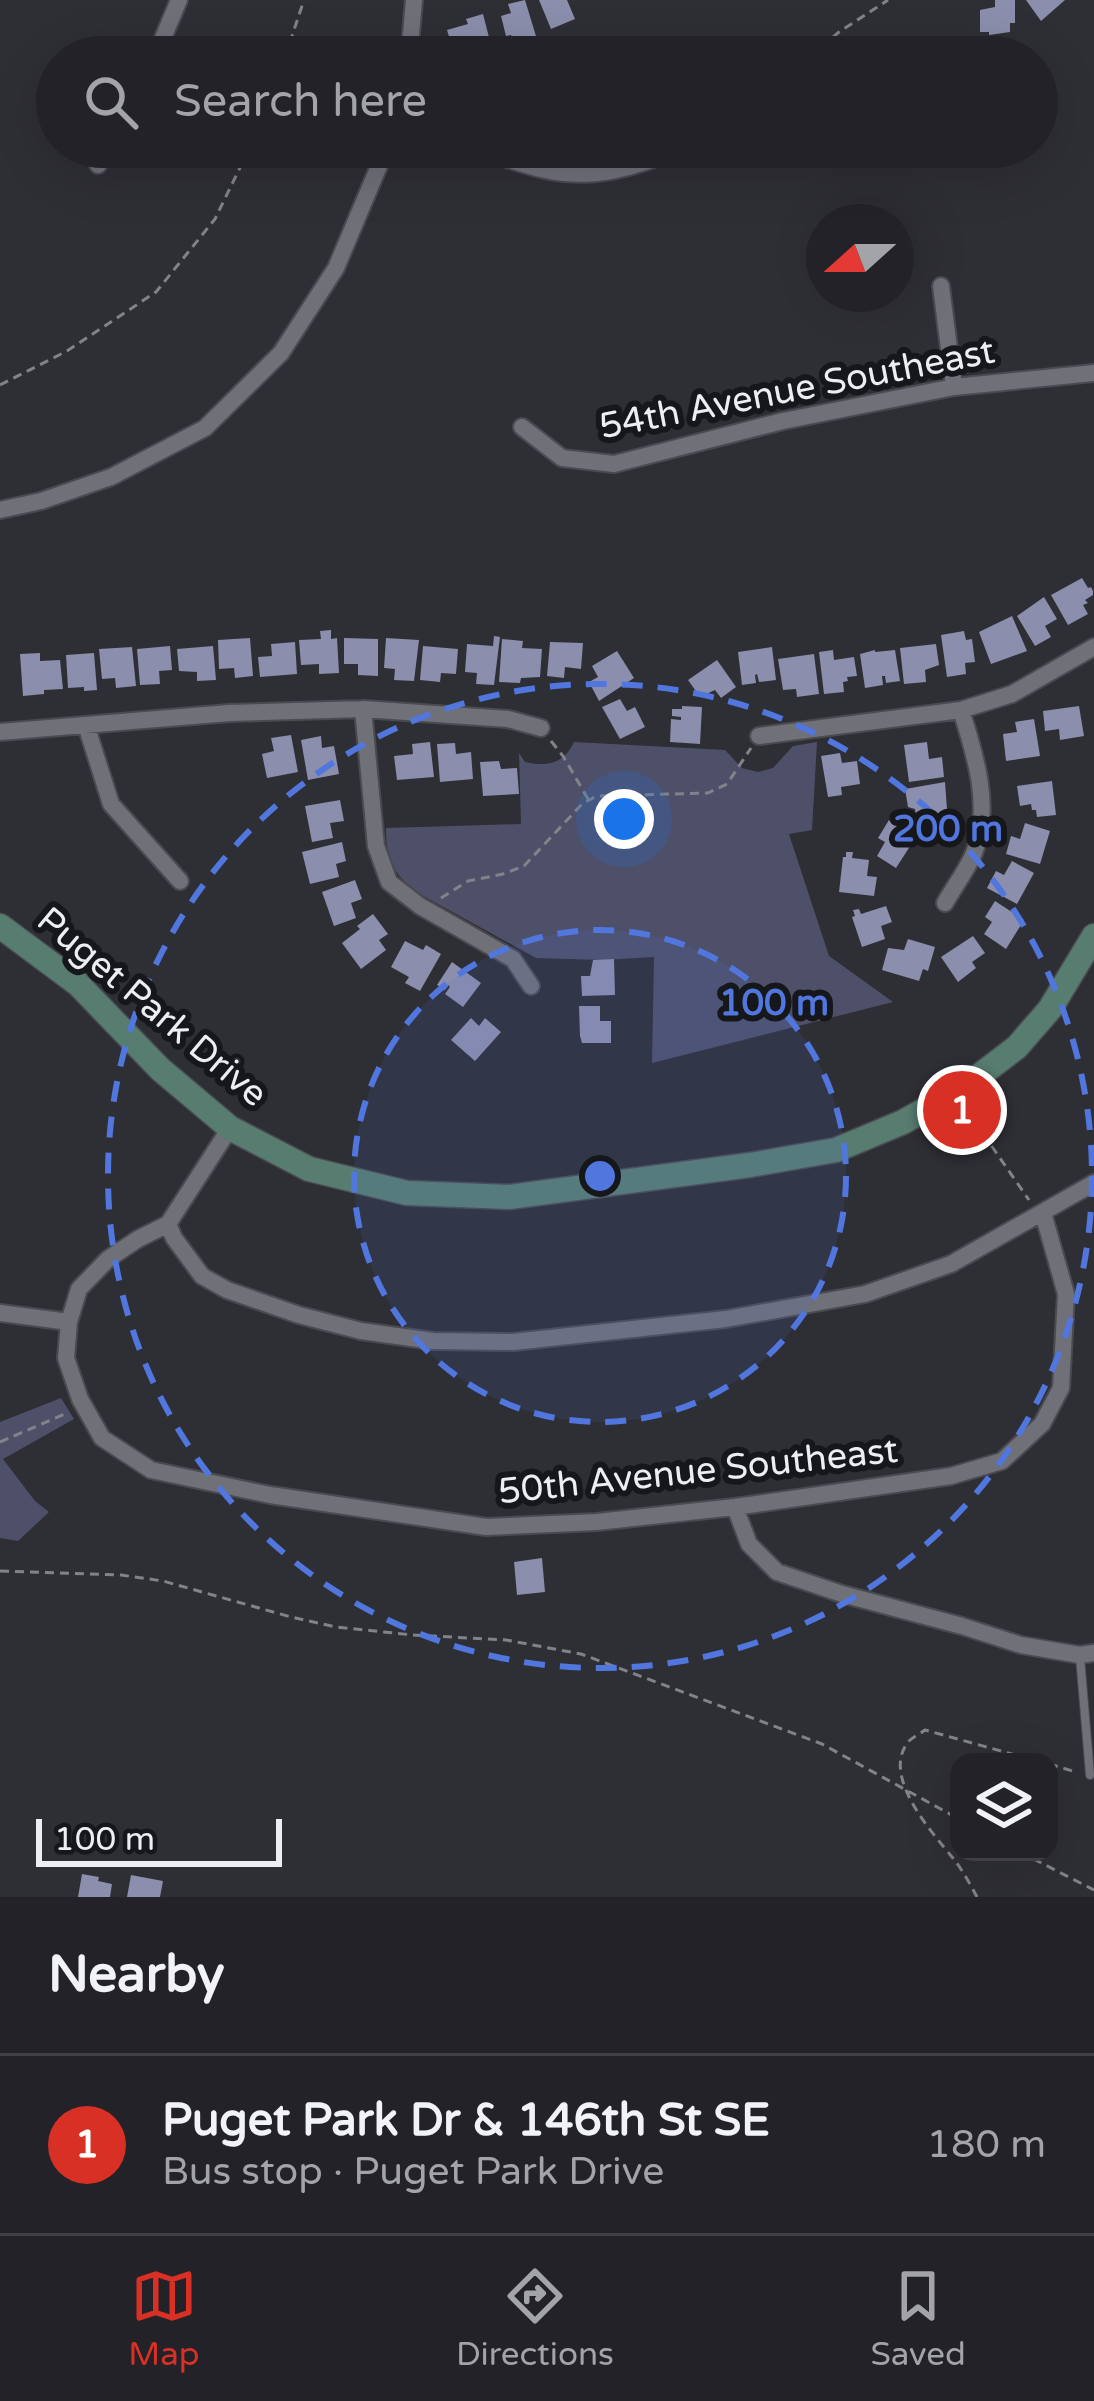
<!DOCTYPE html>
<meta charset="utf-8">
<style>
body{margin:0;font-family:"Varela Round",sans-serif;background:#2e2f34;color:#f1f3f6}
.controls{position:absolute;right:36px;bottom:36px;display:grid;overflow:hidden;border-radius:24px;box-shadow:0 12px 48px #0002}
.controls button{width:108px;height:108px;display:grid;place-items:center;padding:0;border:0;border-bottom:3px solid #3f3f45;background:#222228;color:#f1f3f6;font:60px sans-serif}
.compass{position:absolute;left:806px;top:204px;width:108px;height:108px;border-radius:50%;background:#222228;box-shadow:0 12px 48px #0002;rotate:249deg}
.scale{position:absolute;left:36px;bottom:30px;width:246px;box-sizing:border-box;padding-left:12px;border:6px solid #edeef2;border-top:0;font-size:33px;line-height:42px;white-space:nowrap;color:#edeef2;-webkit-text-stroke:9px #16171a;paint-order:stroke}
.you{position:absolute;left:624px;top:819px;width:42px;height:42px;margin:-30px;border:9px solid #fff;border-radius:50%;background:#1a73e8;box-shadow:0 0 0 18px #1a73e833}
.badge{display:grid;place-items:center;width:78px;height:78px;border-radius:50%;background:#d93025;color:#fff;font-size:39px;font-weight:700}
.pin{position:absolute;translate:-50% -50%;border:6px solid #fff;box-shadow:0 3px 12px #0006}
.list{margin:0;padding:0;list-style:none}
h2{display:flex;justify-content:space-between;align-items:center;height:156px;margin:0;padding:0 48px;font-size:51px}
h2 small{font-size:39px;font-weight:400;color:#a2a4a8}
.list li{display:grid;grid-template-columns:78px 1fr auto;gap:36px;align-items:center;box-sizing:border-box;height:180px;padding:0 48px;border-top:3px solid #3f3f45}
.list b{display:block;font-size:45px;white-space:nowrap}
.list p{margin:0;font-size:39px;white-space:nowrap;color:#a2a4a8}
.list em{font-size:39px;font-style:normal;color:#a2a4a8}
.icon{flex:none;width:66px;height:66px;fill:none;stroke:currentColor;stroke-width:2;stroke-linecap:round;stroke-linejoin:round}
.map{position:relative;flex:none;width:1094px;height:1897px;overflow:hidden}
.search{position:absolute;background:#222228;box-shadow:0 12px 48px #0002;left:36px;right:36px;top:36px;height:132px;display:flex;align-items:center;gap:30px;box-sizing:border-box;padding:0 42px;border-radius:66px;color:#a2a4a8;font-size:45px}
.sheet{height:336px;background:#222228}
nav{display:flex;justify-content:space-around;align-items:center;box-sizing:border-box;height:168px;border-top:3px solid #3f3f45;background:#222228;font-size:33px;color:#a2a4a8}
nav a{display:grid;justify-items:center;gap:6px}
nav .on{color:#d93025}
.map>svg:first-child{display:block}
</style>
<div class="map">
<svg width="1094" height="1897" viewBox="0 0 1094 1897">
<rect width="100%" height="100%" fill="#2e2e35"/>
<path fill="#4e5069" d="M574,742l151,8 17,18 16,4 15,-4 20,-22 24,-4 -5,88 -23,4 40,122 64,46 -241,61 2,-106 -52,3 -66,-2 -118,-65c-25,-19 -32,-34 -32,-65l135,-4 -2,-71 6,9c22,5 39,2 49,-20z
M61,1398l13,21 -71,40 32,42 14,11 -31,29 -18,-3v-116z"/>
<path fill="#8b8eac" d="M525,0l14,46 -20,6 -8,-17 -5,1 -5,-20 10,-3 -3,-9z
M539,0h28l8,19 -24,10z
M995,0h20v23h-5v9l-21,3v-3h-9v-22l15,-3z
M1026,0h39l-24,21z
M483,14l9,35 -37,8 -8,-27 21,-6 -2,-5z
M1082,578l6,10 3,-1 2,4v4l-8,5 3,3 -5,2 5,9 -20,11 -17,-30z
M1044,597l13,22 -12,7 6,11 -16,9 -18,-30z
M1012,616l15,35 -36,13 -12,-32z
M331,630v9l6,-1 2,35 -20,1v-10l-18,1 -2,-25 22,-1 -1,-8z
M964,631l2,9 6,-1 3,23 -10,1 1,11 -19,3 -6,-42z
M494,636l6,1 -6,48 -18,-1 1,-11 -12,-1 2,-28 26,2z
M250,638l3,38 -18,2 -1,-10 -15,1 -1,-29z
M344,638l34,1v37l-20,-1v-11h-14z
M386,638l33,2 -5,41 -20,-1 1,-11 -11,-1z
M502,639l21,2 -1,7 20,1 -2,28 -19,1 -1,5 -21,-1z
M295,642l2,32 -37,3 -2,-20 14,-1 -1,-12z
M550,642l33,1 -2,26 -16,-2 -1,11 -17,-2z
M936,644l3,21 -14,5 1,12 -22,2 -4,-36z
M170,646l2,24 -13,1 1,13 -20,1 -3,-36z
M213,646l3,34 -19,1v-9l-18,-1 -2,-22z
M423,646l35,3 -2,25 -15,-1 -1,9 -20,-2z
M132,647l4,39 -20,2 -1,-10 -13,1 -3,-30z
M772,647l4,33 -17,2 -2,-8 -2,1 1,8 -14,2 -4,-33z
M833,650l1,10 20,-3 3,19 -10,1 1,4 -5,1 1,10 -20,2 -5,-42z
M875,650v2l20,-2 5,31 -14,2 -1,-7h-3l1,9 -18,3 -5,-34z
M617,651l17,27 -35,23 -10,-19 9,-5 -6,-11z
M40,653v8l20,-1 3,29 -19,1v4l-21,2 -3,-42z
M94,653l3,37 -13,1v-4l-16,1 -2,-33z
M814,654l5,40 -22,3 -1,-8 -13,1 -5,-31z
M717,660l19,27 -15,11 -6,-8 -15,7 -12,-17z
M620,699l7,12 8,-4 10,20 -25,12 -18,-32z
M682,706l20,1 -2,37 -30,-2 1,-23 10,1v-3l-9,-1v-7h10z
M1079,706l5,30 -24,4 -1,-11 -14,2 -2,-20z
M1034,719l6,37 -34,5 -3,-27 14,-2 -2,-10z
M291,735l7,37 -31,6 -5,-24 12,-3 -3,-13z
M321,736l1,12 12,-2 5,28 -31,6 -7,-40z
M430,742l4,35 -37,3 -3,-24 19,-2 -1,-10z
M927,742l2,17 13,-2 2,20 -35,5 -5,-37z
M455,743l1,11 15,-2 2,27 -33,3 -3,-38z
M840,753l2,10 15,-2 3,23 -19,3 1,8 -14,2 -7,-41z
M499,761l2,8 16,-1 2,26 -36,2 -3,-34z
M1052,781l4,34 -19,2 -1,-7h-4l-1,-6 -11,2 -3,-20z
M945,782l3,41 -30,5 -3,-19 -7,-2 -3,-18z
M340,800l4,21 -14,2 3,15 -21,4 -7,-36z
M889,820l27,17 -20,31 -19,-12 8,-14 -7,-4z
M1025,823l25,8 -10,33 -34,-10 5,-18 9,3z
M342,842l4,19 -10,3 3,13 -29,7 -8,-32z
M846,852h7l-1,6 17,2 -2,16 10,1 -3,19 -35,-4 4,-35h3z
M1012,861l22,12 -17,31 -30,-16 9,-17 8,4z
M355,880l7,19 -11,4 5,15 -22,8 -12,-34z
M995,901l29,19 -18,29 -22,-15 8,-12 -7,-5z
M886,906l6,16 -11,4 4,13 -23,8 -10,-30 3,-1 -2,-6 6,-1 2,5z
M373,914l15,20 -9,6 7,10 -25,19 -19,-26 18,-14 -3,-3z
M973,936l12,17 -13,9 4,6 -18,14 -17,-25z
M908,939l27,8 -7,24 -5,-2 -4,12 -37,-11 6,-22 16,2z
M405,941l18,9 3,-5 15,9 -21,37 -15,-8 4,-6 -18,-10z
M614,959l1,36 -33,1 -1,-20h9l3,-16z
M452,962l29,21 -18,24 -18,-13 5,-7 -2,-2 -3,5 -8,-5z
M579,1006h21v15h11v22h-29l-2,-7z
M471,1018l8,8 6,-8 16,14 -26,29 -24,-21z
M542,1558l3,34 -28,3 -3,-33z
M82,1874l17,3 -1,4 14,3 -2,13h-32z
M131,1875l32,6 -3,16h-33z"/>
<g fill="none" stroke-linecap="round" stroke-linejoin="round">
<g stroke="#4a4a50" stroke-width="10">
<path id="lane" d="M1080,1657l10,118"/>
</g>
<g stroke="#4a4a50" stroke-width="20">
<path id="street" d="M155,57l24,-57
M409,57l5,-57
M473,147c23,8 48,18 72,23 48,11 94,-3 137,-23
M98,165l10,-18
M941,286l13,101
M522,427l40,31 52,6 169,-43 171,-34 140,-14
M0,510l41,-9 70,-24 94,-49 76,-75 55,-85 51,-121
M363,709l13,137 13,36 31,24 93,53 18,27
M86,725l25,79 69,77
M0,732l229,-19 134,-4 145,10 33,9
M759,736l202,-26 51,-16 82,-47
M945,903c9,-16 22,-33 29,-50 18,-46 1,-99 -13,-143
M168,1224l6,14 28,38 25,14 72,25 62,16 72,10 80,1 213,-23 139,-25 86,-30 143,-81
M0,1313l69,9 -3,36 14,41 22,39 49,32 119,25 216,32 111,-5 138,-15 216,-31 51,-15 40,-37 19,-36 5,-94 -23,-81
M69,1322l10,-33 29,-30 30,-20 30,-15 62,-96
M735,1507l14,37 28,28 65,22 120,32 59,19 59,10 14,-2"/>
</g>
<g stroke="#4a4a50" stroke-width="27">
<path id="secondary" d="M0,926l78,58 82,85 70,59 79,41 98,24 102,4 241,-32 86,-15 67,-28 59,-33 55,-42 33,-38 44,-73"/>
</g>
<path stroke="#828389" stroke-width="3" stroke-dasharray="9 6" stroke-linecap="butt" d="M285,57l19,-57
M810,57l29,-25 49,-32
M0,385l67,-34 89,-59 59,-73 35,-72
M551,741l12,15 25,43
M441,898l27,-17 35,-7 21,-8 59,-63 14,-7 111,-3 19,-9 24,-36
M966,1109l63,91
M0,1442l67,-29
M0,1571l121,4 42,6 128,36 45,10 77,8 93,5 75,14 241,90 137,75
M1049,1764l27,8
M1020,1852l74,38
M977,1897c-7,-13 -15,-28 -25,-40 -21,-26 -72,-82 -43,-116 5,-5 11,-7 16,-11l116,32"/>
<use href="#lane" stroke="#6f7078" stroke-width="8"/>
<use href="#street" stroke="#6f7078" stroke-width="16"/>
<use href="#secondary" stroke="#577d70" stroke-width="24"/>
</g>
<circle cx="600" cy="1176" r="246" fill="#5176de" fill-opacity=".12"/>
<g fill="none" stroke="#5176de" stroke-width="6" stroke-dasharray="21 15">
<circle cx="600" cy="1176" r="246"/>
<circle cx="600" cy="1176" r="492"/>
</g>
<g text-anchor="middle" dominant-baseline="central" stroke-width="12" stroke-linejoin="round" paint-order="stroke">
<g font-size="36" fill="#edeef2" stroke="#16171a">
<text transform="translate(797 389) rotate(-11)">54th Avenue Southeast</text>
<text transform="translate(152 1007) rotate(40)">Puget Park Drive</text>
<text transform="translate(698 1471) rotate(-6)">50th Avenue Southeast</text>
</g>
</g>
<circle cx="600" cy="1176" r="18" fill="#5176de" stroke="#16171a" stroke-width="6"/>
<g font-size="36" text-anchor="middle" font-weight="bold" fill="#5176de" stroke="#16171a" stroke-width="12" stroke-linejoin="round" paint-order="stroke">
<text x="948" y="841">200 m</text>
<text x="774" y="1015">100 m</text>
</g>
</svg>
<div class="controls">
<button><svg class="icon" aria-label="layers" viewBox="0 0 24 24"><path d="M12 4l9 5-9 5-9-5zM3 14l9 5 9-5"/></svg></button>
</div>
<svg class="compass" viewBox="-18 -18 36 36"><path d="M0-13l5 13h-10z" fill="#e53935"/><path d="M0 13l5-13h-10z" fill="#a2a4a8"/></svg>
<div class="scale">100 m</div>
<div class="you"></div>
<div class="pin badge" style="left:962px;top:1110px">1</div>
<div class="search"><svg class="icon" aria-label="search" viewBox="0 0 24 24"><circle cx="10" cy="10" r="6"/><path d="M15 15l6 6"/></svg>Search here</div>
</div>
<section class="sheet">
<h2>Nearby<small></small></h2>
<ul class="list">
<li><span class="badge">1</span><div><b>Puget Park Dr &amp; 146th St SE</b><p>Bus stop · Puget Park Drive</p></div><em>180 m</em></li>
</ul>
</section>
<nav>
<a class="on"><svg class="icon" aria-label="map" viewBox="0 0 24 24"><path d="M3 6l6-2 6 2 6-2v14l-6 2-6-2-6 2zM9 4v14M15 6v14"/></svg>Map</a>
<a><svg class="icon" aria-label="directions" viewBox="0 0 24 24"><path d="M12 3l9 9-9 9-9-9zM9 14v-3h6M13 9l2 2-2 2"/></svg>Directions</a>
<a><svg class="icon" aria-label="saved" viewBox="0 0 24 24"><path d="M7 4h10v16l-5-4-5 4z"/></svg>Saved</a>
</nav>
